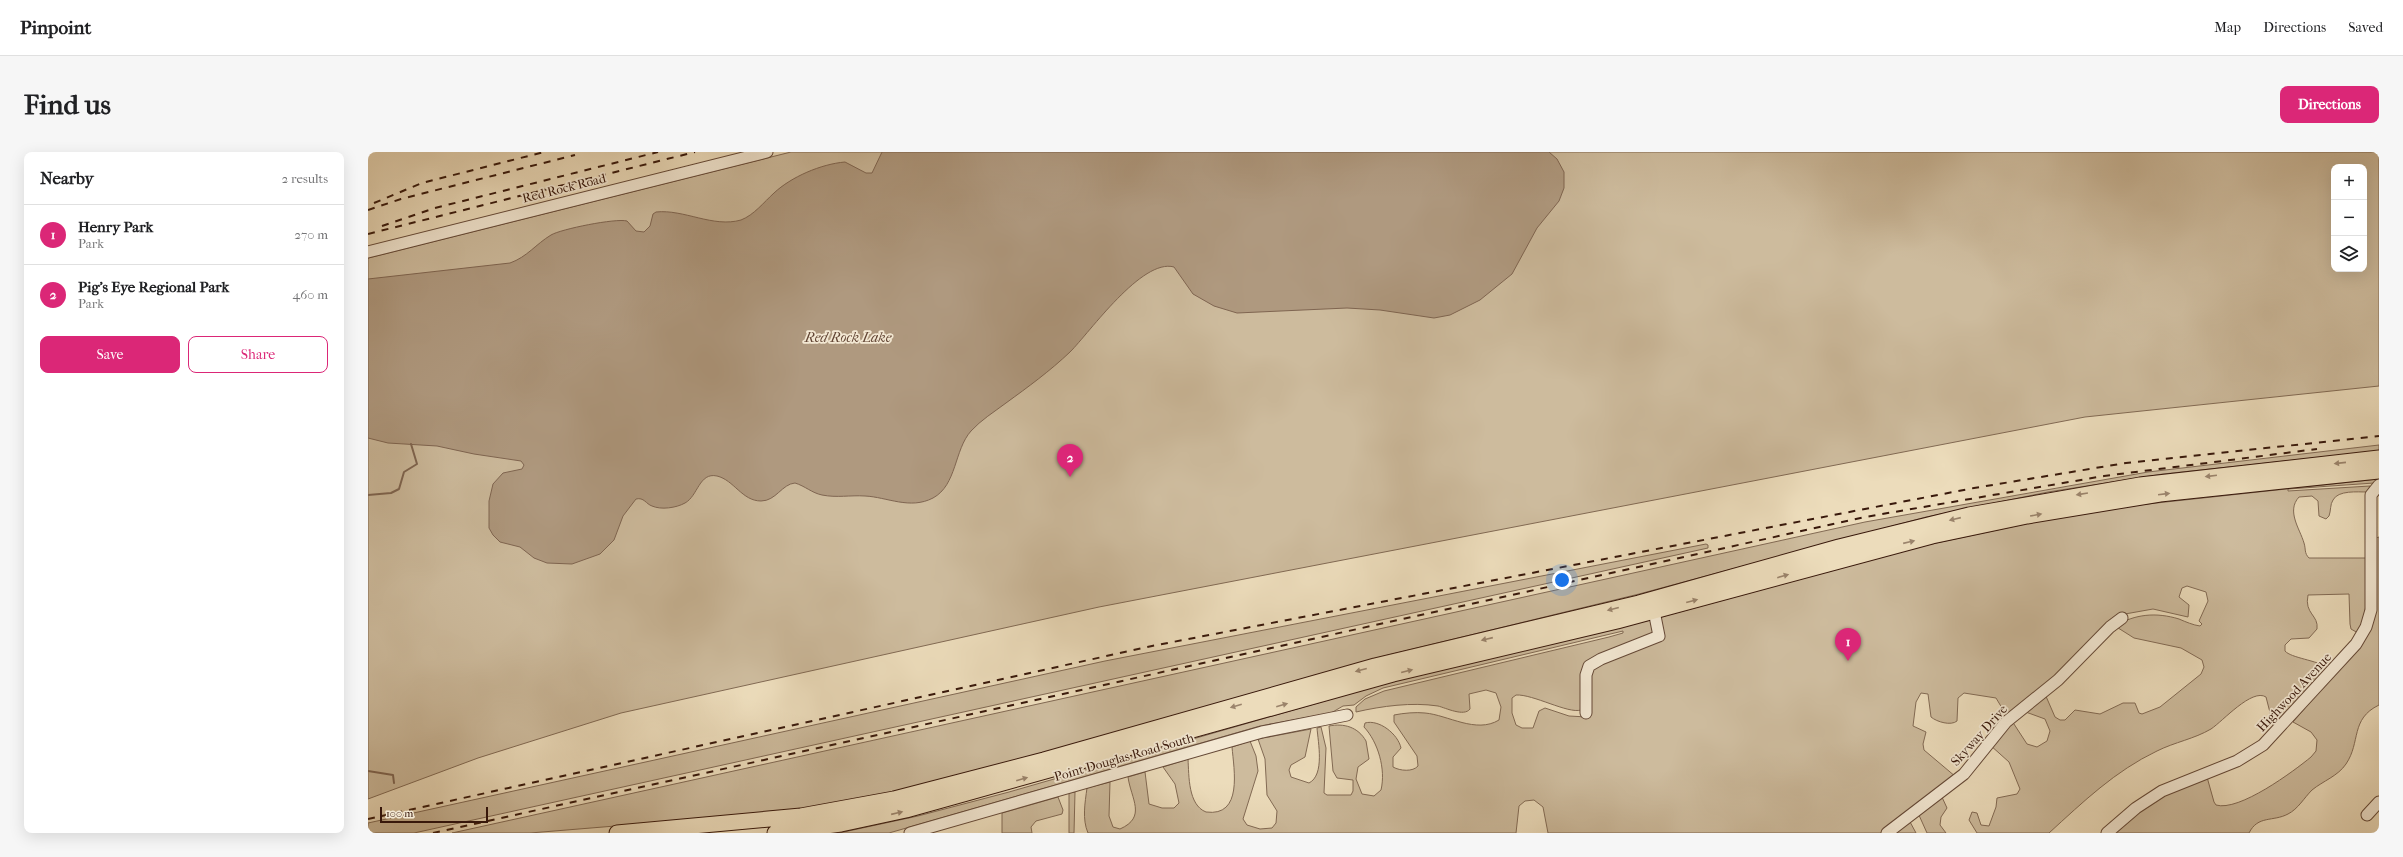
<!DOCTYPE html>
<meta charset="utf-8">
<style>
body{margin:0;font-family:"IM FELL French Canon",serif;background:#f6f6f6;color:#202124}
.controls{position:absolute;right:12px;top:12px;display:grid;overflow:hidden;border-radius:8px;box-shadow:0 4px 16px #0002}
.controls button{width:36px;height:36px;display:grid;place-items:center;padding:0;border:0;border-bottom:1px solid #e0e0e0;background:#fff;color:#202124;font:20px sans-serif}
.scale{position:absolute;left:12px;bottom:10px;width:108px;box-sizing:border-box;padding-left:4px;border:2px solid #38180b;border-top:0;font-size:11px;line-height:14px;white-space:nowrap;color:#38180b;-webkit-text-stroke:3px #f3e8d3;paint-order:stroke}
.you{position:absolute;left:1194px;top:428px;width:14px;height:14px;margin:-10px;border:3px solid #fff;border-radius:50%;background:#1a73e8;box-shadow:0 0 0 6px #1a73e833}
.badge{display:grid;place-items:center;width:26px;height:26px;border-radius:50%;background:#db2777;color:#fff;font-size:13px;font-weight:700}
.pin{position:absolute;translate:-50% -33px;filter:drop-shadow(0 1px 2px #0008)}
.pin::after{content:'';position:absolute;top:21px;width:14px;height:12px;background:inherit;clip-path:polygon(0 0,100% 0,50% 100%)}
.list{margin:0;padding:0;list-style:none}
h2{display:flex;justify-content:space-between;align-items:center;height:52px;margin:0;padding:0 16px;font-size:17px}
h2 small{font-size:13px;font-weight:400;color:#757577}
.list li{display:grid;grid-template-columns:26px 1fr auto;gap:12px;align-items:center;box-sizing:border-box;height:60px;padding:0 16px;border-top:1px solid #e0e0e0}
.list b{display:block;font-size:15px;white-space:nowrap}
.list p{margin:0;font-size:13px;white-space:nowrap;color:#757577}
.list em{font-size:13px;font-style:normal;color:#757577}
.actions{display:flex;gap:8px;padding:12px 16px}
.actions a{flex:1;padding:9px 0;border:1px solid #db2777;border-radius:8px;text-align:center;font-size:14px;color:#db2777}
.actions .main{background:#db2777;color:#fff}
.icon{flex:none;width:22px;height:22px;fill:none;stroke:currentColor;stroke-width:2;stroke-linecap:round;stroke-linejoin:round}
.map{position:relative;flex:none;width:2011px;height:681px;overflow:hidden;border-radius:8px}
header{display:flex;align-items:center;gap:24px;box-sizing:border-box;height:56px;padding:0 20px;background:#fff;border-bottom:1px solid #e0e0e0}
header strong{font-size:19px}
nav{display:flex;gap:22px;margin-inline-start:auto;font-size:14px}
.intro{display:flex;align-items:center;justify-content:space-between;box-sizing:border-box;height:96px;padding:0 24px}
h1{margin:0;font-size:28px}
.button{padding:10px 18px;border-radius:8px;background:#db2777;color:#fff;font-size:14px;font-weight:700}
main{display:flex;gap:24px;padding:0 24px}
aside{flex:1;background:#fff;border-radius:8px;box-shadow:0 4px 16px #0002}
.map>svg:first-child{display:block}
</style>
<header>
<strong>Pinpoint</strong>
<nav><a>Map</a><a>Directions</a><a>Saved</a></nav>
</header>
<div class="intro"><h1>Find us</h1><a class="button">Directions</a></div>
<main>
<aside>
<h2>Nearby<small>2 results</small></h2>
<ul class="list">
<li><span class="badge">1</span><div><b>Henry Park</b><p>Park</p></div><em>270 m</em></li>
<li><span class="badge">2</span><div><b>Pig's Eye Regional Park</b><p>Park</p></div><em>460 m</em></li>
</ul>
<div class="actions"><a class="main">Save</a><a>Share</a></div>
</aside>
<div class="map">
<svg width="2011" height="681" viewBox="0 0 2011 681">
<rect width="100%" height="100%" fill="#ecdcbb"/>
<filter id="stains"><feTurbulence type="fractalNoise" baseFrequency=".005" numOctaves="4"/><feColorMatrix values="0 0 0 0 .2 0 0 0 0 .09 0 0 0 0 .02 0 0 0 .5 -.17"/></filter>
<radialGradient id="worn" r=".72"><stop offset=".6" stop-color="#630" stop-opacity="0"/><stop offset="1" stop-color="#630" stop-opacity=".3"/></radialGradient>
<path fill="#cdbb9d" stroke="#826a54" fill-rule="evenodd" d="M423,0h1588v234l-294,31 -986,190 -478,106 -143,45 -110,41v-541zM1966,15h30v102h-30z
M2011,293v6l-216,23 -115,18 -122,25 -287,77 -259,63 -347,99 -147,38 -86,15 -63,7 -207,17h-78l1413,-311 283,-50z
M2011,327l-5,4 -86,6v2l82,-5 -3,6c-9,0 -29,-2 -34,8 -3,4 -2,11 -4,16l-3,3 -7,-3 -1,-15 -6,-5 -13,1c-13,14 1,32 5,46 2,6 0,10 5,15h59c0,26 1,50 -10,75l-7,-4 -1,-5 -1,-30 -41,1c-4,19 11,20 9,34l-8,9 -18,1 -6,6v6c6,7 31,9 44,17l-55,60 -8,-31c-14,-9 -43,24 -55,32 -17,10 -36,13 -54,22 -42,20 -74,51 -108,82h-72l-8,-13 3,-8 5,1 4,12 8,1 7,-19 1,-9 20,-4 3,-5 -11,-27 -19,-17 22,-24 15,23 10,3 10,-6 3,-10 -5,-12 -22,-8 22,-17 10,23 5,3h5l10,-10 25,4 23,-11h12l4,10 3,1 18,-7 41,-33 3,-7 -2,-7 -21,-12 -47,-10 -19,-12c20,-12 41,-14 64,-7 7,3 14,6 21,7l2,-2 -3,-3 9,-20 -2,-9 -19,-6 -5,2 -3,9 10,8 -1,12 -35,-8 -28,5 -117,104 -12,-20 -32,-5 -6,5 -1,23c-6,5 -20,1 -26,-4l-3,-23 -7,-1 -5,9 -3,24 13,6 -3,12 1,6 32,27 -73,56h-335l-5,-26 -9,-7 -9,1 -6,5 -3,27h-428c-6,-14 -3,-30 -1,-45l23,-6 -1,34 4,11 7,2c27,-12 11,-30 8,-52l17,-5 4,32 13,4h12l5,-5 -4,-19 -12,-17 25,-8c1,17 0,46 18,53 37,5 28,-42 26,-65l18,-6 6,15 2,15 -15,48 4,6 13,4 12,-1 4,-5 1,-12 -10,-16 -2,-36 -7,-20 53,-10 -6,28 -14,8 -2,5 2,7 18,6c16,-8 9,-41 8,-55l4,-1 5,21 -2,45 3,2h24l2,-4v-11l-16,-2 -4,-7 -4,-45c15,-3 29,1 37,15l3,18 -11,8 -2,12 6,15 12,2 7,-6c5,-21 -3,-48 -17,-63l1,-4c14,-4 33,11 36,25l-8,9v10c7,4 20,5 25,-1l-1,-10 -23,-34v-7c10,-2 22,-3 31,-2 23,2 51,21 74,7l2,-13 -5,-14 -10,-3 -17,4 1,15c-6,8 -24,-1 -32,-3 -26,-4 -56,0 -82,6v-5l9,-8 19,-8 225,-54 14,-4v-2l-240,57 -17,8 -12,9 -11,1 -12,7 -71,13 -371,107h-50l79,-17 91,-24 378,-109 263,-63 272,-74 122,-26 94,-15zM1223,507l-4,58 -18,-1 -24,-8 -6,3 -6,17h-11l-6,-3 -4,-12v-15l4,-3c17,-1 52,19 65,15z
M2011,385v168c-29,14 -18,37 -33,59 -8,12 -23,17 -34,26 -8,8 -14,19 -24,24 -15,8 -30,1 -39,19h-135l20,-18 27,-19 46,-19 7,25 2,3c23,7 78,-34 95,-48l5,-6 1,-11 -6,-8 -18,-10 70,-81 13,-103z
M1338,392l2,1v3l-1294,285h-46v-10l737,-162z
M707,640l-1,41h-5v-40z
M1573,643l6,13 -6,9 -1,8 6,8h-19l-9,-20z
M690,645l5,13 -1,4 -26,7 -5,6 1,6h-30v-20z
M1541,668l7,13h-24z"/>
<path fill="#af997f" stroke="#7f6551" d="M514,0h667l8,7 7,13v16l-5,13 -22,27 -25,46 -32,26 -30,15 -16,3 -54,-8 -33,-2 -110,5 -23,-7 -21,-12 -19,-27c-32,-9 -84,65 -104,85 -20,19 -42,35 -64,51 -12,9 -25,17 -35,28 -17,19 -14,54 -38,67 -23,12 -46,-1 -68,-2 -15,-1 -28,2 -43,-1 -10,-2 -17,-9 -27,-12 -13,1 -19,18 -34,18 -19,0 -27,-21 -44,-25 -18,-4 -19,20 -32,27 -9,5 -24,7 -33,3 -6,-2 -8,-9 -16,-7l-13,17 -9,24 -14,14 -28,10 -25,-1 -13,-5 -14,-11 -20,-5 -7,-7 -4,-7v-27l4,-17 10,-11 19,-4 2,-4 -3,-4 -47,-7 -37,-8 -49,-3 -20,-5v-159l142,-16c17,-6 26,-19 41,-28 10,-6 65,-17 76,-14l9,10 8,1 6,-6 3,-12 3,-2c28,-3 57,16 85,8 13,-5 23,-18 33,-27 17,-16 47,-29 71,-31l21,11h6z"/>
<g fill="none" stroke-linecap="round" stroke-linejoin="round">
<path stroke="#7f6551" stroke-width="2" d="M0,343l23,-2 8,-4 5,-17 13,-8 -6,-20
M0,619l25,4 1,8"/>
<g stroke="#654937" stroke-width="13">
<path id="minor" d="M0,100l399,-100
M1218,561v-38l3,-9 12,-7 58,-23 -5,-25
M1999,663l12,-13
M542,681l352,-101 85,-17
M1519,681l77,-59 42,-52 52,-42 52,-53 12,-9
M1739,681l29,-25 26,-17 75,-30 26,-16 93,-101 10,-17 5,-17v-115l8,-10"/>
</g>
<g stroke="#38180b" stroke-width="17">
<path id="highway" d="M249,681l184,-17 93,-17 150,-39 331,-94 264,-63 200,-56 130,-32 171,-30 239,-27
M407,681l66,-9 65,-14 487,-136 224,-53 315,-85 95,-20 133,-22 219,-23"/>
</g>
<use href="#minor" stroke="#f3e8d3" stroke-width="11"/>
<use href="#highway" stroke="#ecdcbb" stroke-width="15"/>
<path stroke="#38180b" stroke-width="2" stroke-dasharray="7 7" stroke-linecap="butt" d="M6,51l48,-20 122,-31
M0,58l33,-11 174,-44
M14,74l53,-18 223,-56
M0,82l327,-82
M0,667l784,-173 822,-158 152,-25 253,-27
M65,681l1432,-316 239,-41 213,-27"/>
</g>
<defs><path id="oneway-solid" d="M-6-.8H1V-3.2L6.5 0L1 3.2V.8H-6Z"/></defs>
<g fill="#9b846c">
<use href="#oneway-solid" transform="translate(1972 311) rotate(174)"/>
<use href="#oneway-solid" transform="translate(1843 324) rotate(173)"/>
<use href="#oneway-solid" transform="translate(1714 342) rotate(171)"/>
<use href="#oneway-solid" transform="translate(1796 342) rotate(-7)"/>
<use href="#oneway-solid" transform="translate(1668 363) rotate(-10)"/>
<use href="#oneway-solid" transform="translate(1587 367) rotate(167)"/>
<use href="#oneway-solid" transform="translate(1541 390) rotate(-13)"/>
<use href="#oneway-solid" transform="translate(1415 424) rotate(-16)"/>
<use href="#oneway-solid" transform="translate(1324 449) rotate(-15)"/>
<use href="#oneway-solid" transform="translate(1245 457) rotate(166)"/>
<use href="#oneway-solid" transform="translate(1119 487) rotate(167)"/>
<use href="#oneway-solid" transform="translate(993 518) rotate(165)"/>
<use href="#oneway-solid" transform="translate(1039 519) rotate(-14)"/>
<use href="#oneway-solid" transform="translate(914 553) rotate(-16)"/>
<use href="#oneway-solid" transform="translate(868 554) rotate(164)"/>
<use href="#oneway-solid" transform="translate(654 627) rotate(-16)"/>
<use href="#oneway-solid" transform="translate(529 661) rotate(-13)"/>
</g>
<g text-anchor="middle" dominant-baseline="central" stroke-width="3.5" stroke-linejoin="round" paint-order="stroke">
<g font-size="13" fill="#38180b" stroke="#f3e8d3">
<text transform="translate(196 36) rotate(-14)">Red Rock Road</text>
<text transform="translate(1926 540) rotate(-47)">Highwood Avenue</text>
<text transform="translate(1611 583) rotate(-48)">Skyway Drive</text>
<text transform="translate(756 605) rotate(-16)">Point Douglas Road South</text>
</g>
<g font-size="14" font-style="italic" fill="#624534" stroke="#f3e8d3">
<text x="480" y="185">Red Rock Lake</text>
</g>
</g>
<rect width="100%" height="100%" filter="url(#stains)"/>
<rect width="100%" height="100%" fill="url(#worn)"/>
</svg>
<div class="controls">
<button>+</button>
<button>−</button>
<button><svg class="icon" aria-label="layers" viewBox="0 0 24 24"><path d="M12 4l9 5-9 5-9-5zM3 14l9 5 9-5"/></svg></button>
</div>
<div class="scale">100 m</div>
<div class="you"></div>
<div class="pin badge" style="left:1480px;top:509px">1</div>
<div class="pin badge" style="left:702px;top:325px">2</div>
</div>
</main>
